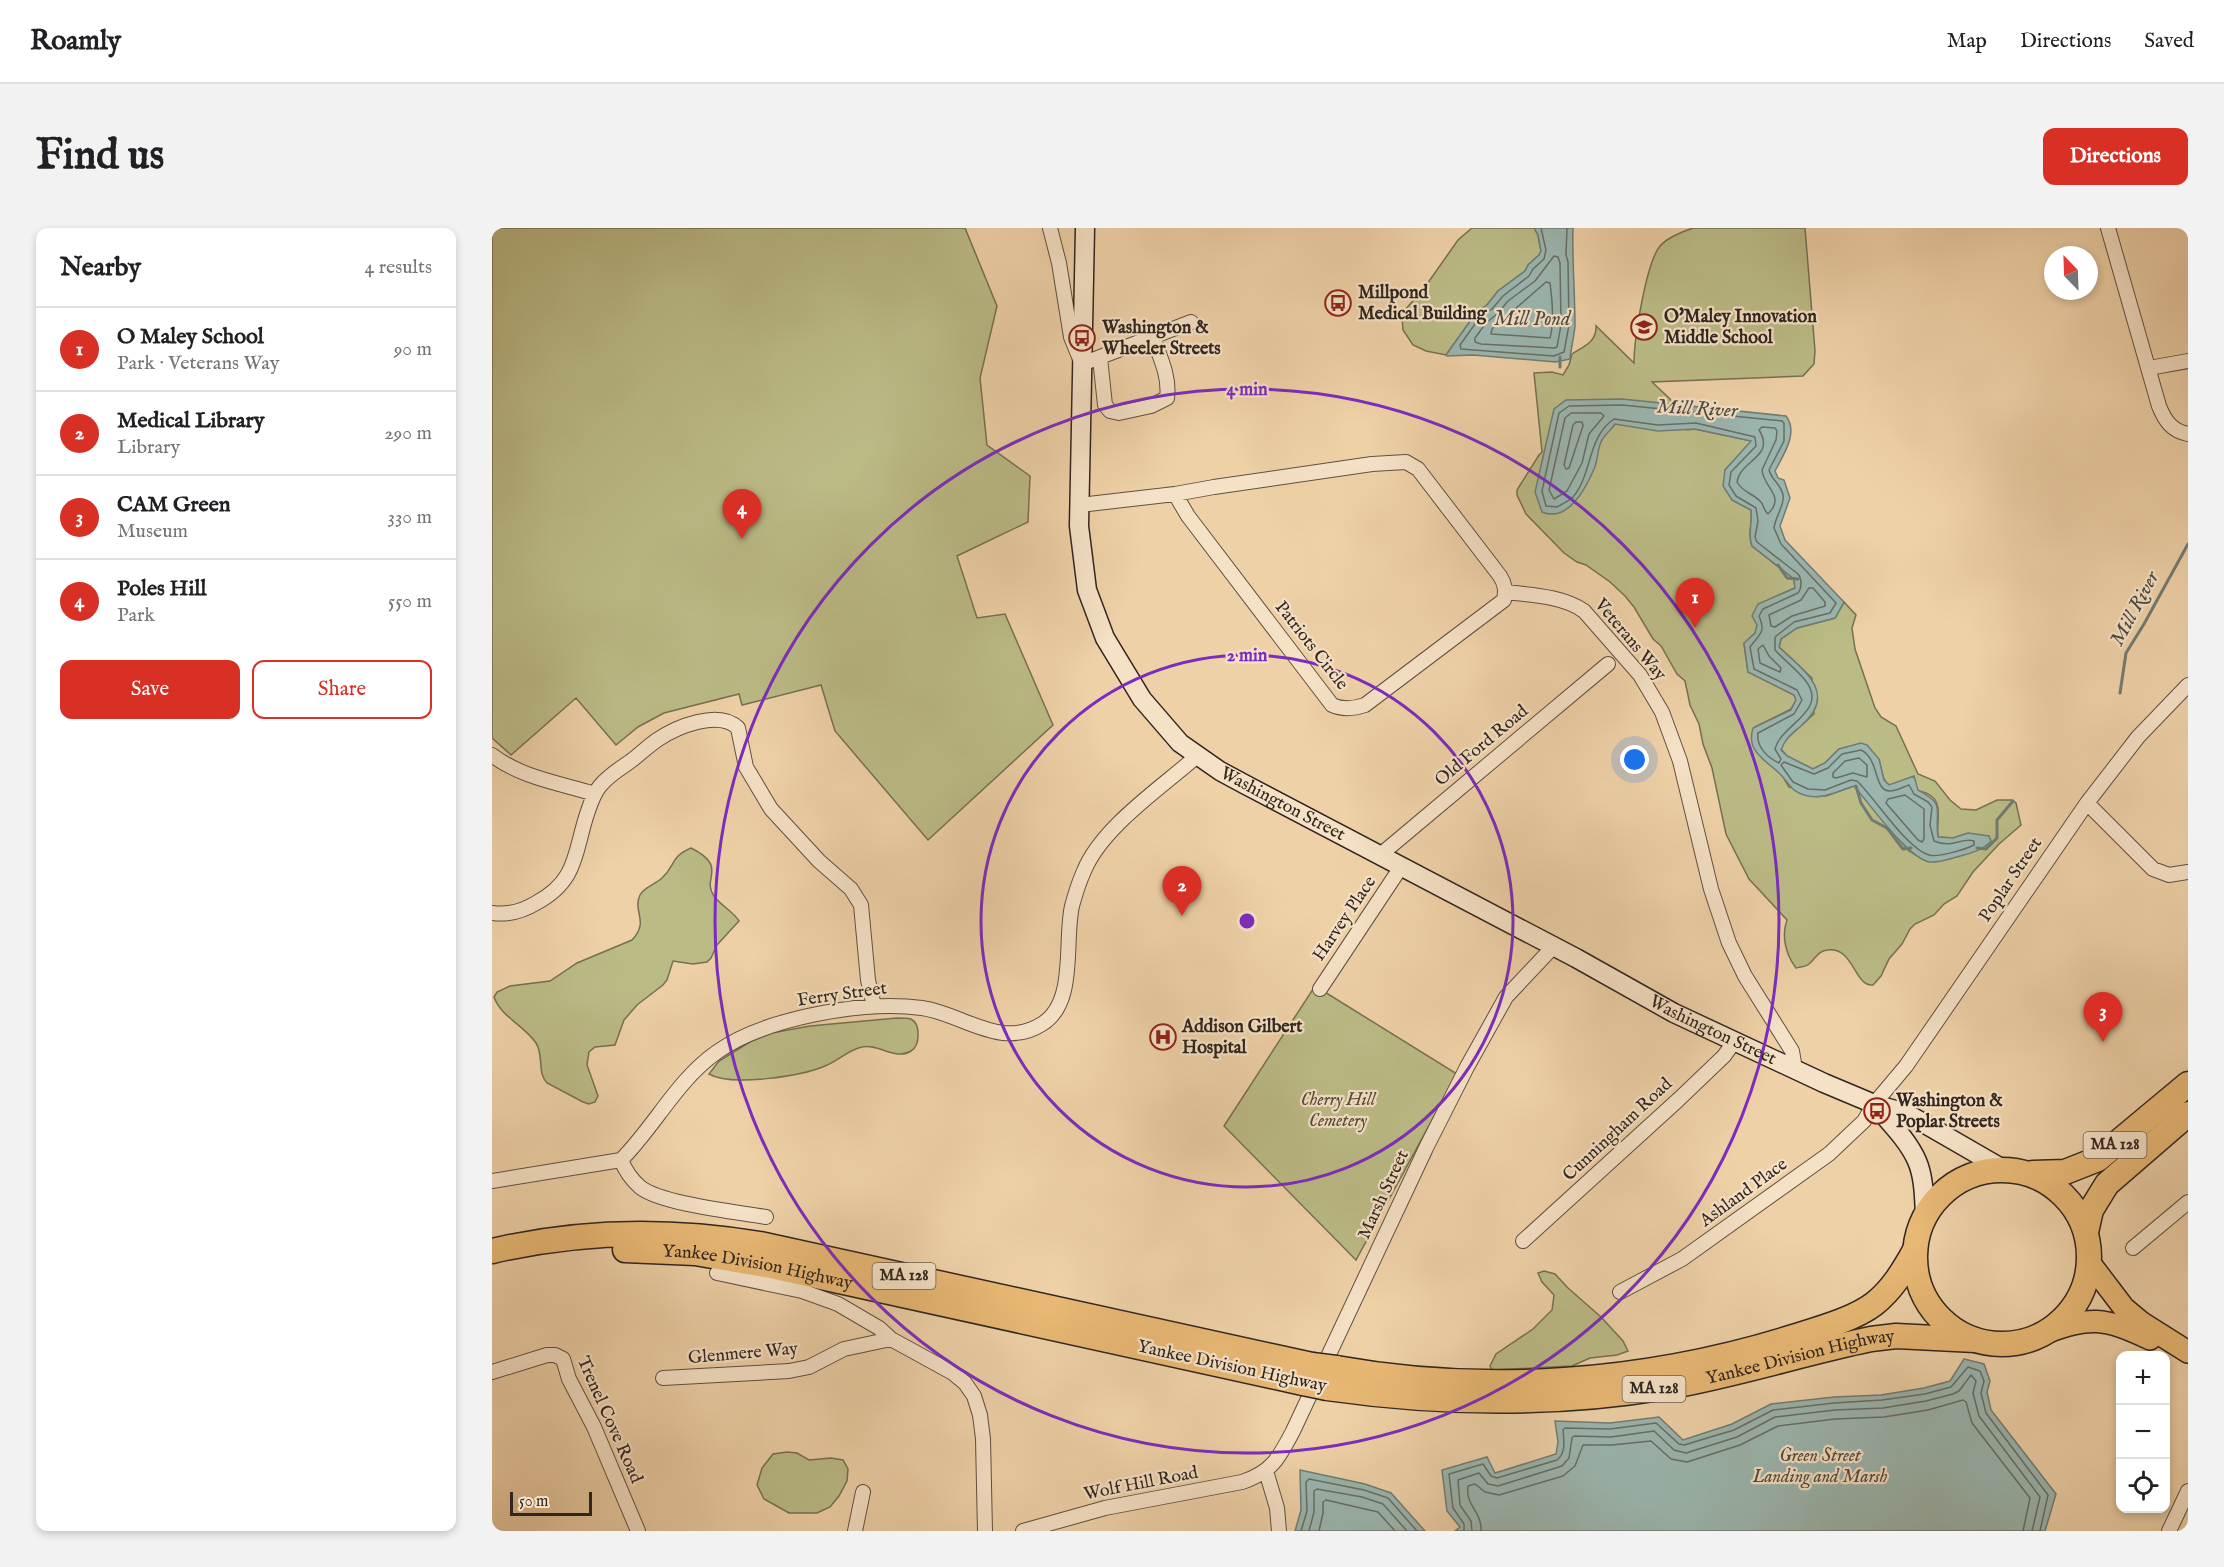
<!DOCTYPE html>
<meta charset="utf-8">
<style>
body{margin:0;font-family:"IM FELL English",serif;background:#f2f2f2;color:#202124}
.controls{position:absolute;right:18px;bottom:18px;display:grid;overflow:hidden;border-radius:12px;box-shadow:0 3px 9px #0003}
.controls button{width:54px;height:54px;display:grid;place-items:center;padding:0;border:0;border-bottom:2px solid #e0e0e0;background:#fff;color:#202124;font:30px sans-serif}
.compass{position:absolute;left:1552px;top:18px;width:54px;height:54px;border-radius:50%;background:#fff;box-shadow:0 3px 9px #0003;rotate:337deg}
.scale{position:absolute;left:18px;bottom:15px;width:82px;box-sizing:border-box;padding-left:6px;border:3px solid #30251f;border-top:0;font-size:16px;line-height:21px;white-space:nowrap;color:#30251f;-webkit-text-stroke:4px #f5e1c6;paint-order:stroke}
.you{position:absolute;left:1143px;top:532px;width:21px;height:21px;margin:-15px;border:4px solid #fff;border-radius:50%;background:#1a73e8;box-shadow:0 0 0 9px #1a73e833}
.badge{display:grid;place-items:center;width:39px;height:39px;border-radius:50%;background:#d93025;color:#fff;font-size:20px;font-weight:700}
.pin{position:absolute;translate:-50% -50px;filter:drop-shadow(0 2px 3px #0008)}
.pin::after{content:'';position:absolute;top:32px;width:21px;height:18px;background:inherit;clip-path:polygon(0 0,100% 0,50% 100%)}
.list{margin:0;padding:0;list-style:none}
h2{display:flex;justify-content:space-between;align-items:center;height:78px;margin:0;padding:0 24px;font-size:26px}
h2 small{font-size:20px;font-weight:400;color:#757577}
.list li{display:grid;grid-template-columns:39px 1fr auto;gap:18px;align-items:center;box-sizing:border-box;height:84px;padding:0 24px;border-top:2px solid #e0e0e0}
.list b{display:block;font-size:22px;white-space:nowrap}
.list p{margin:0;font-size:20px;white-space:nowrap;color:#757577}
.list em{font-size:20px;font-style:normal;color:#757577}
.actions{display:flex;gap:12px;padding:18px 24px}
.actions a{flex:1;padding:14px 0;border:2px solid #d93025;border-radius:12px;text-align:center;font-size:21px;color:#d93025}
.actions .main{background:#d93025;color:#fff}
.icon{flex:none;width:33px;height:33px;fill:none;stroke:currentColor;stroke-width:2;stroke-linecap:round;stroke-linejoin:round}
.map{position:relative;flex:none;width:1696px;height:1303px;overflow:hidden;border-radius:12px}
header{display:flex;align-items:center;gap:36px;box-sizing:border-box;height:84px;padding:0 30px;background:#fff;border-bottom:2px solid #e0e0e0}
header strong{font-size:28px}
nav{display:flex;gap:33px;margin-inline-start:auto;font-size:21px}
.intro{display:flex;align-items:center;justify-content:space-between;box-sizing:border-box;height:144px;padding:0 36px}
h1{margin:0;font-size:42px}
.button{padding:15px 27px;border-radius:12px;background:#d93025;color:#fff;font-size:21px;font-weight:700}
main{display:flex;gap:36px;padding:0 36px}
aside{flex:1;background:#fff;border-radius:12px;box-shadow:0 3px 9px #0003}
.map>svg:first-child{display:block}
</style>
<header>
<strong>Roamly</strong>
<nav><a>Map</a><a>Directions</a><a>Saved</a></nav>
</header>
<div class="intro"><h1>Find us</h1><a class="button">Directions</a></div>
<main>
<aside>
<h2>Nearby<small>4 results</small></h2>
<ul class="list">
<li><span class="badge">1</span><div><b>O Maley School</b><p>Park · Veterans Way</p></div><em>90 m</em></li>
<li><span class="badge">2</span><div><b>Medical Library</b><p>Library</p></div><em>290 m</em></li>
<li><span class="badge">3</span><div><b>CAM Green</b><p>Museum</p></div><em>330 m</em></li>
<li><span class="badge">4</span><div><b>Poles Hill</b><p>Park</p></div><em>550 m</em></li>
</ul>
<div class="actions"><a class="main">Save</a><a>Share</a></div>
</aside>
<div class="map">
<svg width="1696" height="1303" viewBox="0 0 1696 1303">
<rect width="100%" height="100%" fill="#efd1a8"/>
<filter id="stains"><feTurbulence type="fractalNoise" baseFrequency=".00333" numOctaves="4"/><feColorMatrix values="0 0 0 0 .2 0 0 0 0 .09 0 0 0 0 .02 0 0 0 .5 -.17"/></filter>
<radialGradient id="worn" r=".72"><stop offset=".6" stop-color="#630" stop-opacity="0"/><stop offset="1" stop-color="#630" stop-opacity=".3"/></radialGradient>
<path fill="#bbbb86" stroke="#767052" stroke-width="1.5" d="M0,0h473l32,78 -17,72 7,67 43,31 -2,46 -71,34 20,62 28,-4 48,111 -125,115 -93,-109 -14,-46 -79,20 -3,-11 -75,19 -26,14 -22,18 -40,-47 -65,57 -19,-17z
M980,0h62l4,7 3,16 -2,4 -11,10 -3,6 -27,20 -11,14 -11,8 -30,42 -20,-4 -13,-6 -10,-15 -1,-12 3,-8 20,-23 33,-47z
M1201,0h112l10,123 -1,13 -11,12 -151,6 18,17 13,27 4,4 8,-1 57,12 -27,29 7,30 19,10c2,13 -4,24 1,36l42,33 1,9 -27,12 -13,33 -11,11 4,28 46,23 2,5 -5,9 -36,18 7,31 20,17 7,12 37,9 28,-10 55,65 15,9 45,-27 -16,5 -15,-1c-1,-10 1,-20 0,-29 -4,-26 -42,-13 -52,-26 -5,-6 -5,-16 -7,-23l-40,-10 -14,14 -12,6 -26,-13 -6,-7 3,-8 30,-27 -2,-36 -33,-31 2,-8 16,-11 38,-10 9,-16 12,13 -4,13 3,21 20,59 6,9 15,9 22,48 17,7 15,19 11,9 15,1 21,-10h15l4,3 5,22 -22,19 -26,28 -16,24 -13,8 -10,11 -19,9 -5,5 -8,15 -13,15 -8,17 -8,9c-19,2 -19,-39 -46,-35 -9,1 -11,8 -18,14 -3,3 -9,3 -13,4 -10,-13 -15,-32 -9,-48l-38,-41 -23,-45 -14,-66 -9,-24 -4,-20 -9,-19 -5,-24 -8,-7 -16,-28 -8,-7 -19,-32 -9,-11 -15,-14 -24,-17 -9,-3 -13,-9 -38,-39 -9,-19v-5l22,-35 3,-3 -8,-79 18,-1 11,3 6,-10 3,-11c12,-8 25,-12 24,-28l38,37c0,-23 12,-100 26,-117 8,-9 22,-14 33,-18z
M199,620c38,19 10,30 23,48 7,10 19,15 25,25l-22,24 -6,13 -4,4 -14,2 -20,-3 -6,19 -4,5 -26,20 -13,15 -9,25 -20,2 -6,5 -2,13 11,31 -3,6 -6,2 -6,-2 -36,-19c-10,-10 -3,-28 -11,-40 -11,-17 -35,-26 -42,-46l3,-5 13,-6 40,-5 27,-18 55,-23c18,-19 0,-28 8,-45 4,-8 16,-11 22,-17 14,-13 8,-21 29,-30z
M823,758l142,88 -101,186 -132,-134z
M405,790c4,0 10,0 14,1 10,5 9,27 0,32 -16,10 -33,-8 -49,-4 -14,3 -24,14 -37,19 -23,10 -94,21 -116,8l10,-13 42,-26 49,-9z
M1052,1043l11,3 13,14 33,29 22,24 5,10 -11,4 -27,3 -18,8 -80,4 -2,-4 6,-12 37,-25 19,-19 2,-15 -12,-13 -4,-9z
M295,1224l10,1 12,7 22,-2 12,2 5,9 -1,12 -8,15 -9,11 -13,6h-28l-25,-14 -7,-14 5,-17 11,-14z"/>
<path fill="#9bb6af" stroke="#707c75" stroke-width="1.5" d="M1042,0h39c-1,33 2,65 2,98 -1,11 -4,22 -5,33l-14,3 -83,-7 -26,1 -1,-1 30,-42 11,-8 11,-14 27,-20 3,-6 11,-10 2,-4 -3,-16z
M1130,171l164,17c13,17 -3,39 -11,55l3,7 6,2 6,18 -10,28 5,14 59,62 -9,16 -38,10 -16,11 -2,8c25,24 59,46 23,78 -9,8 -17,13 -21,25l6,6 26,13 12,-6 14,-14 22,-6 6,2 12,14 5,21 5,5 25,-9 4,14c29,15 16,20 20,47l15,1 15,-5 21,3 2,5c-7,9 -23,13 -34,16 -8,2 -19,6 -27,5 -22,-3 -61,-59 -76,-76 -16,5 -29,13 -46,10 -18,-4 -18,-13 -29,-23 -15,-14 -33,-22 -26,-45l38,-18 5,-10 -2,-5 -46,-23 -4,-29 11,-10 2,-8 -5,-9 6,-12 37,-16 -1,-9 -42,-33c-5,-12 1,-23 -1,-36l-19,-10 -9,-14 2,-16 26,-29 -56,-12 -37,2 -43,-7c-4,6 -12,12 -14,18 -4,9 -3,19 -7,27 -8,19 -26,54 -52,43l-7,-20 19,-83 12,-9z
M1472,1131l20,5 6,17 -3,11 4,18 65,84 -11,37h-590l5,-4 -13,-16 -5,-41 45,-13 8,16 61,-19 2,-12 -3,-21 55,2 49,-6 24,23 49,-16 39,-20 63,-7 47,-2 43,-7 26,-7z
M808,1242l65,14 26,9 34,38h-130l6,-21z"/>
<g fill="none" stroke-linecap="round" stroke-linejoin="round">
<path stroke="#666e67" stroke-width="1.5" d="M1049,0l5,22 -2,9 -11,10 -4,7 -26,20 -11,13 -12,8 -20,28 1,4 93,7 10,-4 5,-27 -1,-63 -2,-7 1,-27
M1062,28l4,1 2,6 1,62 -4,22 -3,1 -73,-4 -6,-2v-4l11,-15 11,-9 11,-13 27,-20z
M1054,54l4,1c2,15 4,41 0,55l-59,-4 1,-5z
M1130,177l160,16 2,2v18l-15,29c3,11 12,14 14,25 2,10 -8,22 -9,33l7,16 55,59 -6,10 -36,9 -19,15v13c9,10 21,19 30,30 25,31 -24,44 -30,69l6,10 -2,4c-11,-5 -23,-16 -21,-30l36,-19 8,-14 -5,-10 -43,-21 -4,-22c10,-13 16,-15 9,-31l4,-7 35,-16c4,-5 4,-14 0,-19l-41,-32 -2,-5 3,-16 -2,-13 -20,-12 -7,-11 2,-13 25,-26 -1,-9 -59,-14 -38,2 -44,-6c-27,18 -21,54 -41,78 -4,4 -11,7 -16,10l-11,-1 -4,-15 17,-78 10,-7z
M1079,185h30l3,3 -15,18 -7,29 -15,28 -13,8 -5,-9 16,-72z
M1084,194h6l1,4 -14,42 -3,1 -2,-4 9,-40z
M1270,199l13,1 2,3 -1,9 -14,30c2,19 24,25 6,44 -4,-3 -4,-8 -7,-12 -8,-9 -18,-9 -24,-20 3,-22 39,-25 22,-52z
M1317,360h4l12,14v4l-33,10 -17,11 -4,-1 -2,-11 32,-15z
M1271,417l6,11 12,12 -1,4 -20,-9 -2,-14z
M1369,522c19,9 12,41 29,41 6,0 13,-4 19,-6l5,9 14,8 4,5 -2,18 4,16c19,8 28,-4 40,0v4c-8,4 -36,13 -45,10 -22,-6 -54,-57 -72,-74l-6,-1 -26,10 -17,-1 -15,-7 -12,-17 3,-3 30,12 14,-6 14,-14z
M1367,530l8,7v12l-14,-4 -17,5 -3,-1v-4l12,-12z
M1413,567l19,14v30l-2,3 -4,-2 -32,-37 2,-4z
M809,1303l6,-20 -1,-29 3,-3 55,11 24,8 29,33
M817,1303l5,-19v-21l3,-2 45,8 21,7 24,27
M827,1303l4,-18v-11l3,-2 52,12 17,19
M972,1303v-7l-11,-16 -4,-34 34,-10 8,12 6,2 60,-18c9,-7 7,-19 6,-30l2,-2 45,1 46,-6 23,21 5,1 50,-15 39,-20 61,-7 48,-3 43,-6 26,-7 17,-20 12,4 4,10 -3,12 5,20 62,82 -8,36
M980,1303l-1,-10 -11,-16 -2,-25 21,-7 9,11 10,2 64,-20 7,-8 3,-20 2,-2 37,1 43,-6 20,19 12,3 51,-16 38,-20 60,-7 48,-2 43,-7 27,-7 6,-3 12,-16 5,6 -3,12 6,23 61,81 -8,34
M989,1303c1,-20 -16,-25 -13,-45l7,-2 10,8 14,3 64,-19 12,-10 8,-21h29l39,-4 20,18 16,3 53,-17 38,-19 57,-7 49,-2 44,-7 35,-10 3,2 6,21 58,75 -7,33"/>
<path stroke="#707c75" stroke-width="3" d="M1068,129v10
M1286,337l9,13 11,1
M1628,465l6,-40 18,-29 44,-80
M1364,558l5,17 11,17 15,8 16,21 8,-1
M1485,620l9,1 11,-11v-18l16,-19"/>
<g stroke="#605041" stroke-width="16">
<path id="street" d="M558,0l9,35 12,74 11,27 109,-42
M1616,0l51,178c6,15 13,25 29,28
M608,130l5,47 5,6 9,2 32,-7 16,-8c3,-21 -7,-41 -14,-60
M1657,140l39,-7
M588,277l95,-11 39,-7 158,-23 34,-2 12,7 82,107c5,8 6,14 4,24l-139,105c-12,4 -22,5 -33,0l-144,-189 -13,-22
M1014,364c25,3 57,4 78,19l56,64 22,37 18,49 31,128 18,54 16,33 47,75 3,18
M0,527c30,23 68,28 103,39
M1595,575l66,66 16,6 19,-3
M887,628l229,-192
M0,685c15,2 31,-2 44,-10 43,-23 38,-52 52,-92 3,-9 6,-18 12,-25 8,-10 18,-16 28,-23 10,-7 19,-16 29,-23 19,-13 62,-31 81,-12l8,39 25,42 48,52 32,28 10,16 7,75 6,26
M828,761l81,-122
M129,932c4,10 10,19 19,27 21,17 97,25 126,30
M0,953l129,-21c34,-34 56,-80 96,-108 48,-34 147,-52 205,-44 41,6 79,42 120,16 35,-21 22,-83 30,-118 3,-11 7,-24 12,-35 18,-44 77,-83 113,-115
M1031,1013l155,-141 46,-44 10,-14
M1641,1020l55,-46
M225,1045l85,18 36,13 41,24 12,11 62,34 12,10 9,13 6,19 3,24 2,92
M1128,1064l62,-33 147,-105 35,-33 10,-17 32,-38 181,-263 51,-66 50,-52
M0,1144l55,-17h8l8,4 6,20 25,48 44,104
M171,1150l126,-7 20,-4 35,-18 47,-10
M774,1243l11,37 2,23
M363,1303l8,-39
M531,1303l82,-23 137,-26c30,-10 37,-24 51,-51l133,-283 41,-81 39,-70 48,-51
M1677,1303l19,-40"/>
</g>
<g stroke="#30251f" stroke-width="21">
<g id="secondary">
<path id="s1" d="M593,0l-6,298 8,64 18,48 37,61 38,44 40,28 26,14 330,173 98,55 150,70 50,21 32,9 97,56"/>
<path d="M1382,876c15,18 34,36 43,57 7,16 7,36 8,53"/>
</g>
</g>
<g stroke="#30251f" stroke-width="24">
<path id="primary" d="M1597,1034l35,46 18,15 46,29
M1550,1106c49,-18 61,-17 108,5"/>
</g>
<g stroke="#30251f" stroke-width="27">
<g id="highway">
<circle cx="1510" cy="1029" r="87"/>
<path d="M1541,945l32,-1 33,-13 90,-75"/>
<path d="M1594,1004l5,-22 16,-26 81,-70"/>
<path id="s2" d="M133,1022l70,3 76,13 532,117"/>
<path d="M0,1023c89,-21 178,-22 268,-7l552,121"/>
<path d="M844,1140c150,27 309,15 454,-30 25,-8 63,-18 84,-34 18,-14 30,-34 41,-54"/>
<path id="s3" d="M835,1160c113,16 227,18 340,-1 69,-12 136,-34 204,-48l25,-3 79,4"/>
</g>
</g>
<use href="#street" stroke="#f5e1c6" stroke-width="14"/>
<use href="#secondary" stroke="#f5e1c6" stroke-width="18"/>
<use href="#primary" stroke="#e8b874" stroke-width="21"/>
<use href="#highway" stroke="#e8b874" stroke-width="24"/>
<g stroke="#30251f" stroke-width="27" stroke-linecap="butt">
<path id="highway-bridge" d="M820,1137l24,3
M811,1155l24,5"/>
</g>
<use href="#highway-bridge" stroke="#e8b874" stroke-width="24"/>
</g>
<g fill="none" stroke="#7b2cbf" stroke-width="3">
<circle cx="755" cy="693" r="266"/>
<circle cx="755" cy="693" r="532"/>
</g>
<defs>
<g id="bus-ring" transform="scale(1.35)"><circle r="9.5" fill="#f5e1c6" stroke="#8f2418" stroke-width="1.5"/><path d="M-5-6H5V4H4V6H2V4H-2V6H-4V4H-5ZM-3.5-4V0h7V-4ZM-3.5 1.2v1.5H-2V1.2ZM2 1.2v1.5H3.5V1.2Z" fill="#8f2418"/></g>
<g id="school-ring" transform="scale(1.35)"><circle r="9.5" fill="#f5e1c6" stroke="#8f2418" stroke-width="1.5"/><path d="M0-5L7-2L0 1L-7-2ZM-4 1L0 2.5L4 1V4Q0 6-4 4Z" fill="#8f2418"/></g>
<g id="hospital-ring" transform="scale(1.35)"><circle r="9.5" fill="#f5e1c6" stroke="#8f2418" stroke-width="1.5"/><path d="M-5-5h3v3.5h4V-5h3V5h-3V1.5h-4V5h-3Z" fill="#8f2418"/></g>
</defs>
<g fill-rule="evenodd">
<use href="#bus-ring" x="846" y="75"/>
<use href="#school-ring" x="1152" y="99"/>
<use href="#bus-ring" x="590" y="110"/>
<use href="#hospital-ring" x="671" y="809"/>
<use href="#bus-ring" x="1385" y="883"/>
</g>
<g text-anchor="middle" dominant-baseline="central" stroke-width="4.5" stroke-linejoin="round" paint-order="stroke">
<g fill="#f5e1c6" stroke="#6b5d51" stroke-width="1.5">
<rect x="1591.5" y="904" width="63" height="26" rx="4.5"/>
<rect x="380.5" y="1035" width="63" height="26" rx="4.5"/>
<rect x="1130.5" y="1148" width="63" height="26" rx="4.5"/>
</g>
<g font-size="16" font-weight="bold" fill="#30251f">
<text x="1623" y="917">MA 128</text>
<text x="412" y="1048">MA 128</text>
<text x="1162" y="1161">MA 128</text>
</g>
<g font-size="18" font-weight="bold" fill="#30251f" stroke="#f5e1c6" text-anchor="start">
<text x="866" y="65">Millpond<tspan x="866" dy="21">Medical Building</tspan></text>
<text x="1172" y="89">O'Maley Innovation<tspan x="1172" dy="21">Middle School</tspan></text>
<text x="610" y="100">Washington &amp;<tspan x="610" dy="21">Wheeler Streets</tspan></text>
<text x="690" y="799">Addison Gilbert<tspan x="690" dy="21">Hospital</tspan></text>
<text x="1404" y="873">Washington &amp;<tspan x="1404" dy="21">Poplar Streets</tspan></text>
</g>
<g font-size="18" fill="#30251f" stroke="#f5e1c6">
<text transform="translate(1138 412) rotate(50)">Veterans Way</text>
<text transform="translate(819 418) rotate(52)">Patriots Circle</text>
<text transform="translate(990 518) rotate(-40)">Old Ford Road</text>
<text stroke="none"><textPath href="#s1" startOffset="663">Washington Street</textPath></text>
<text transform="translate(1519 652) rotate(-56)">Poplar Street</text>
<text transform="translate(853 691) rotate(-56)">Harvey Place</text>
<text transform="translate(350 767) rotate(-8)">Ferry Street</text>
<text stroke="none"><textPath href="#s1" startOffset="1149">Washington Street</textPath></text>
<text transform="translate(1126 902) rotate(-43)">Cunningham Road</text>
<text transform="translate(1252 965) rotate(-36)">Ashland Place</text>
<text transform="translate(892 967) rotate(-65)">Marsh Street</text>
<text stroke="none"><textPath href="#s2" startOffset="134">Yankee Division Highway</textPath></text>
<text transform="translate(251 1126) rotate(-5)">Glenmere Way</text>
<text stroke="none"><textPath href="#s3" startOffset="478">Yankee Division Highway</textPath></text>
<text transform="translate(740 1139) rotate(12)">Yankee Division Highway</text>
<text transform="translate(117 1192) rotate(66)">Trenel Cove Road</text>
<text transform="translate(649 1256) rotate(-11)">Wolf Hill Road</text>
</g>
<g font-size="18" font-style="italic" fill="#534a39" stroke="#f5e1c6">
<text x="846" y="872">Cherry Hill<tspan x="846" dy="21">Cemetery</tspan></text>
<text x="1328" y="1228">Green Street<tspan x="1328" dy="21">Landing and Marsh</tspan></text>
</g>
<g font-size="20" font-style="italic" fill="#4b4943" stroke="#f5e1c6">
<text x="1040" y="91">Mill Pond</text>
<text transform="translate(1205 181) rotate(3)">Mill River</text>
<text transform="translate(1643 381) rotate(-62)">Mill River</text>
</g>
</g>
<circle cx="755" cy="693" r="9" fill="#7b2cbf" stroke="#f5e1c6" stroke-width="3"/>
<g font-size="18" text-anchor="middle" font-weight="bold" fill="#7b2cbf" stroke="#f5e1c6" stroke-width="4.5" stroke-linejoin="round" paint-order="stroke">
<text x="755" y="167">4 min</text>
<text x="755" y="433">2 min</text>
</g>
<rect width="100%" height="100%" filter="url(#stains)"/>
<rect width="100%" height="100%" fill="url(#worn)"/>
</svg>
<div class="controls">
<button>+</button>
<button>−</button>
<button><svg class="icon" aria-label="locate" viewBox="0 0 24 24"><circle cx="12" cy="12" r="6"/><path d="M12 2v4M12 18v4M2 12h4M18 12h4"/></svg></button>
</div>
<svg class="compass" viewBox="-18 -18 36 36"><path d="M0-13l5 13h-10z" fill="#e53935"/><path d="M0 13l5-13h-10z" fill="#757577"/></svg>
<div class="scale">50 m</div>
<div class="you"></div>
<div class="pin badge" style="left:1203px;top:400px">1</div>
<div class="pin badge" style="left:690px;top:688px">2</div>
<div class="pin badge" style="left:1611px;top:814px">3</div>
<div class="pin badge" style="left:250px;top:311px">4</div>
</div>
</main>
